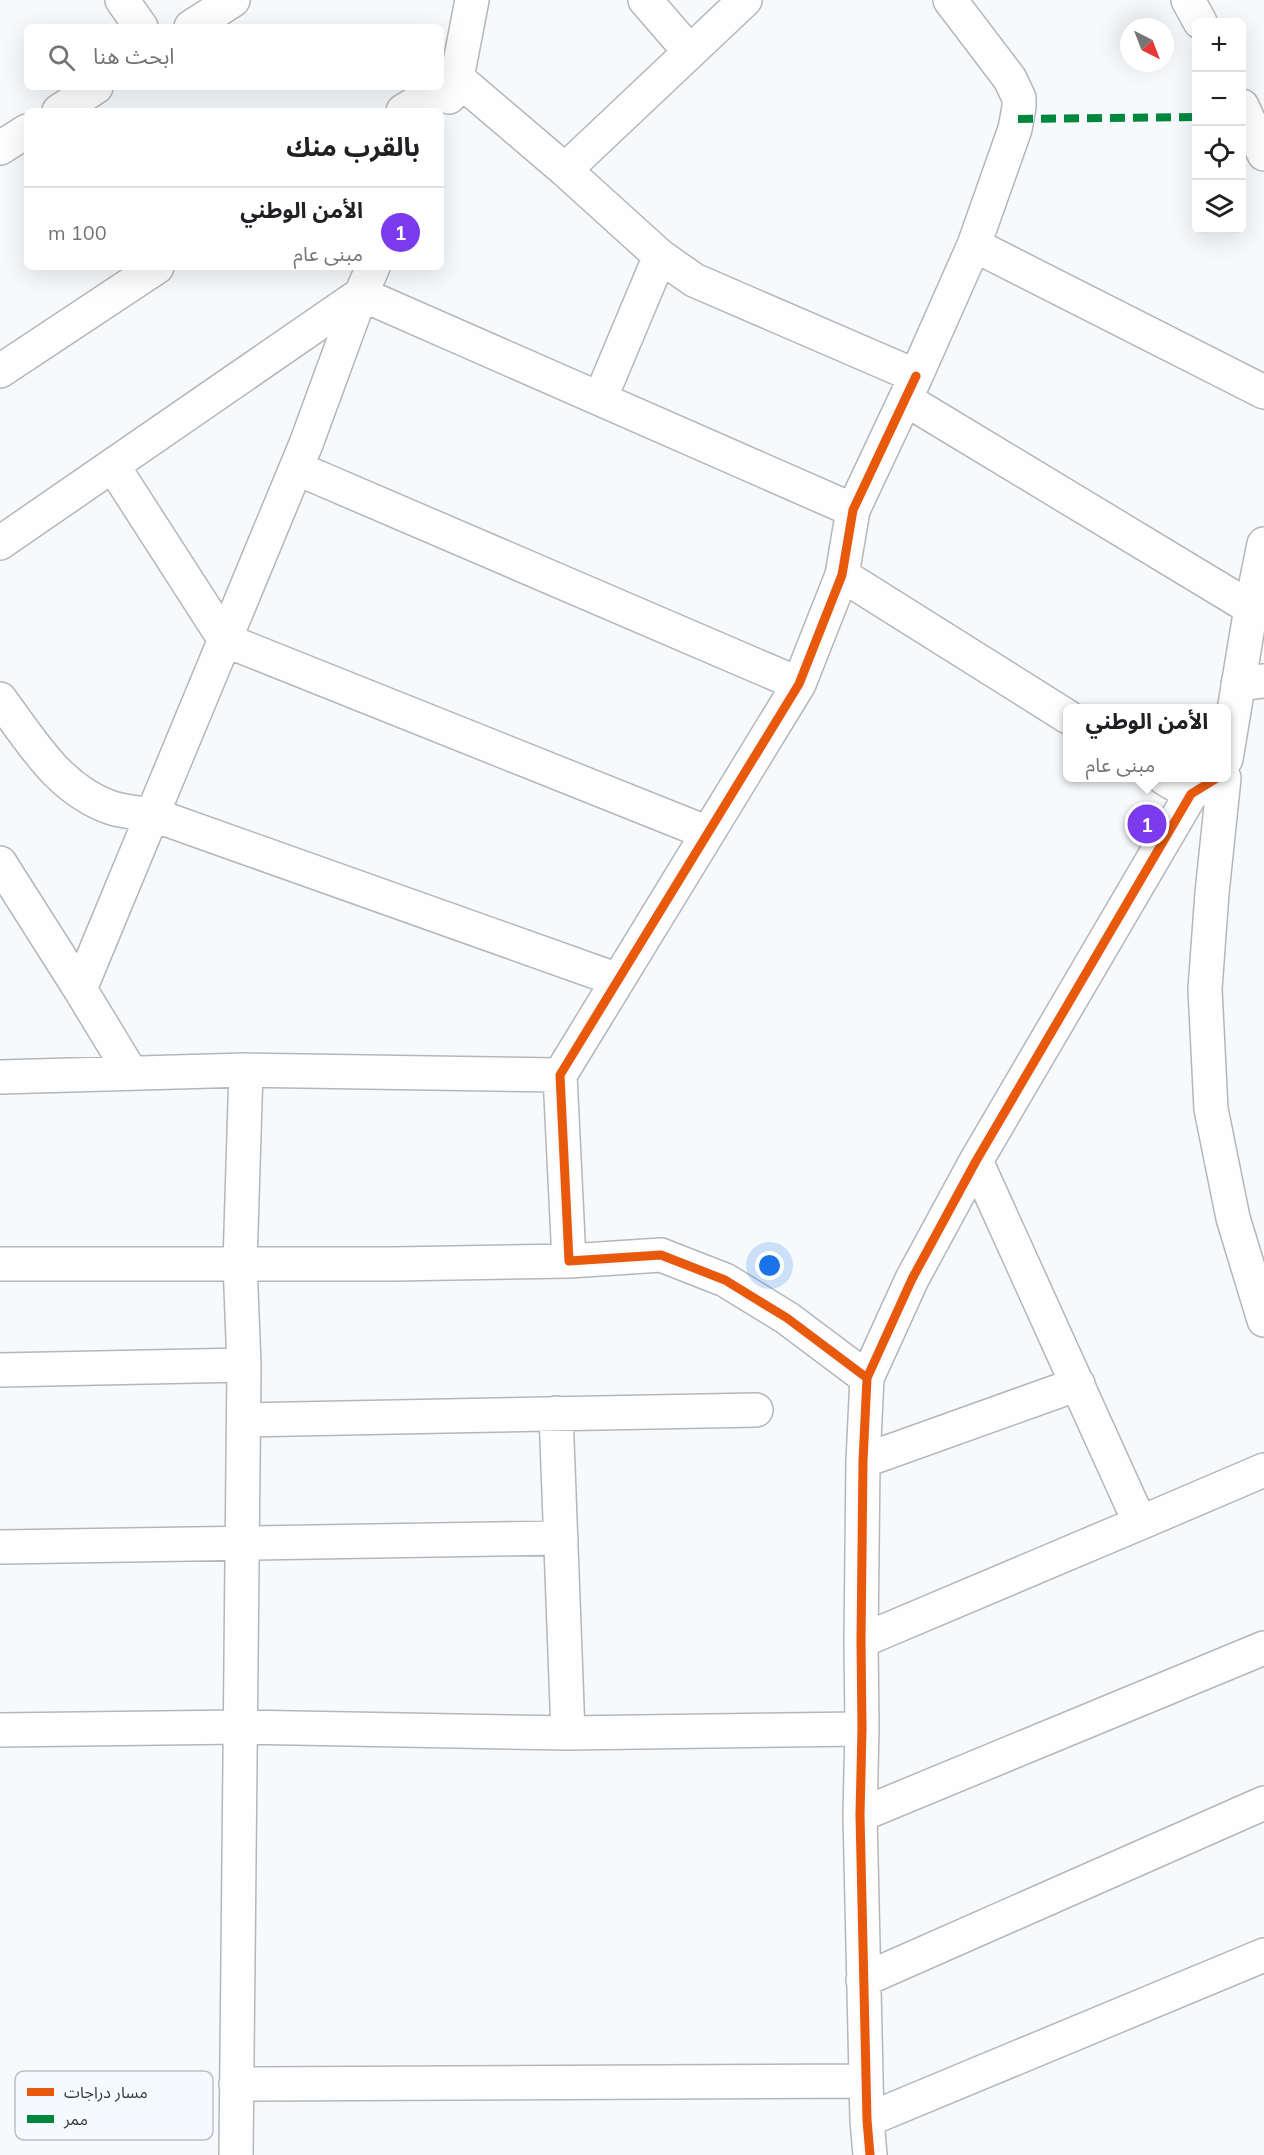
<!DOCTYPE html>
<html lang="ar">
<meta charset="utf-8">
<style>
body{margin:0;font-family:Mulish,"Noto Sans Arabic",sans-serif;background:#f2f2f2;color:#202124;direction:rtl}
.controls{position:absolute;right:18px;top:18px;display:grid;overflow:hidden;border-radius:9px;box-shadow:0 6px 24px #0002}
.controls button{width:54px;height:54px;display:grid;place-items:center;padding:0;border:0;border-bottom:2px solid #e0e0e0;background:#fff;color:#202124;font:30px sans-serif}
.compass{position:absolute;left:1120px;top:18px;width:54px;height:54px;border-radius:50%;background:#fff;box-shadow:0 6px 24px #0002;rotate:138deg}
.you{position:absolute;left:770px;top:1266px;width:21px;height:21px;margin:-15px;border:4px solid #fff;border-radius:50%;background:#1a73e8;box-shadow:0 0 0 9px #1a73e833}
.badge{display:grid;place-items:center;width:39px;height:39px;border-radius:50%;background:#7c3aed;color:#fff;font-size:20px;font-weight:700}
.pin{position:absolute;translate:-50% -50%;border:3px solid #fff;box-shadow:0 2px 6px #0006}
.popup{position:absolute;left:1063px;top:704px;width:168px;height:78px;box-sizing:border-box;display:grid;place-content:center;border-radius:9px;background:#fff;filter:drop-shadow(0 2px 4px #0005);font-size:20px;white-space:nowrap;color:#757577}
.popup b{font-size:22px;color:#202124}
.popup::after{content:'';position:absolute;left:50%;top:100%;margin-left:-12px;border:12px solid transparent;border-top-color:#fff}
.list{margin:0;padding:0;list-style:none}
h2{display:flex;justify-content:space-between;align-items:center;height:78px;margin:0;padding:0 24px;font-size:26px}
h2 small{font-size:20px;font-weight:400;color:#757577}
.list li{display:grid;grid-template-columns:39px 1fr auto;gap:18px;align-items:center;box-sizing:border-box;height:84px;padding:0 24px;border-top:2px solid #e0e0e0}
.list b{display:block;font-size:22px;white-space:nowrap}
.list p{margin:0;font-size:20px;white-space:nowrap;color:#757577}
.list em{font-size:20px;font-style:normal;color:#757577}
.icon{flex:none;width:33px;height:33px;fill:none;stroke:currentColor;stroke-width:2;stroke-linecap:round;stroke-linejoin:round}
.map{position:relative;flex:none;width:1264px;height:2155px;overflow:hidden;direction:ltr}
.search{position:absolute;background:#fff;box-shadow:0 6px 24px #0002;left:24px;top:24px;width:420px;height:66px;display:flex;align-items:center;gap:15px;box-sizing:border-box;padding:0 21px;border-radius:9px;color:#757577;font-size:22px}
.panel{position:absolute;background:#fff;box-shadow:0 6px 24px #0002;left:24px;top:108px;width:420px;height:162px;border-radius:9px;direction:rtl}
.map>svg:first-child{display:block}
</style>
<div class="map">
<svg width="1264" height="2155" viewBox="0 0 1264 2155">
<rect width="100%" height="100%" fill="#f7fafd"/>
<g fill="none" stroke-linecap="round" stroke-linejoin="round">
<g stroke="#b4b7b9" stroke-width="36">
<path id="minor" d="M122,0l19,27
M645,0l45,52
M191,27l42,-27
M449,97l8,-19 15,-78
M59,111l37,-24
M403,111l54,-33 108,92 95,86 34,24 222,96 58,-131 41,-116 4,-22v-9l-9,-19 -60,-79
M0,148l27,-17
M565,170l180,-170
M974,245l290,147
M0,371l157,-104
M600,399l60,-143
M905,399l346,209
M113,466l112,174 483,193
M296,468l503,216
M0,543l361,-249 492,216
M842,575l226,142
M1238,684l26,-3
M0,699c32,43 59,91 112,109 13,4 28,5 42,7l464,165
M1164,778l27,16
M0,863l80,126
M131,1073l-51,-84 226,-545 55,-150 12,-27
M0,1077l246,-7 314,5
M976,1161l164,362 124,-53
M0,1264h394l175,-3
M0,1370l244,-5
M867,1378l-80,-60 -62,-38 -64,-25 -92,6 -9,-186 239,-391 43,-109 11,-65 63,-134
M556,1413l12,320
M244,1420c170,-4 341,-6 512,-10
M863,1461l215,-77
M0,1547l561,-9
M861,1641l279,-118
M0,1730l240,-3 328,6 294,-4
M860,1815l404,-167
M863,1980l401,-177
M236,2084l630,-3
M867,2120l397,-165
M236,2155l8,-790 -4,-102 6,-193
M870,2155l-3,-35 -7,-305 2,-86 -1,-88 2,-180 4,-83 45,-99 64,-118 215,-367 26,-16"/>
</g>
<g stroke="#b4b7b9" stroke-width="36">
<path id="major" d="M1188,0l12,22
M1242,106l22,48
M1226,759l25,-151 13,-64
M1224,778l-12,115 -7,96 6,120 22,109 31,102"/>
</g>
<use href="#minor" stroke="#fefeff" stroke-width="33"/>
<use href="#major" stroke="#fefeff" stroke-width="33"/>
<path stroke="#00873e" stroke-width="8" stroke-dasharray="15 8" stroke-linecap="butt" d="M1242,116h4
M1018,119l178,-2"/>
<g stroke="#f5faff" stroke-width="13">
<path id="cycleway" d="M867,1378l-80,-60 -62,-38 -64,-25 -92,6 -9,-186 239,-391 43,-109 11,-65 63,-134
M870,2155l-3,-35 -7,-305 2,-86 -1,-88 2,-180 4,-83 45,-99 64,-118 215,-367 26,-16"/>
</g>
<use href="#cycleway" stroke="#e8590c" stroke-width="9"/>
</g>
<rect x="15" y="2071" width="198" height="69" rx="9" fill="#f5faff" stroke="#bcc0c4" stroke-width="1.5"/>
<rect x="27" y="2088" width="27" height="8" fill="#e8590c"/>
<rect x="27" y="2115" width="27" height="8" fill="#00873e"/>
<g font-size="16" fill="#36383a">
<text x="64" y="2098">مسار دراجات</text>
<text x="64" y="2125">ممر</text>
</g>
</svg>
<div class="controls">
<button>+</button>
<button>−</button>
<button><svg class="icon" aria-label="locate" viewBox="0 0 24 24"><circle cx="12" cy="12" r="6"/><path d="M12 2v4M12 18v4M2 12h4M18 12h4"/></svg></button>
<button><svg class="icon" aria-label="layers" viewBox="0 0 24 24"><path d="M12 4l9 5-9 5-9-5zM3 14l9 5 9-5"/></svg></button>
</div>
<svg class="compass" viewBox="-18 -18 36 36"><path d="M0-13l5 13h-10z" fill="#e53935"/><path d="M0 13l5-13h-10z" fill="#757577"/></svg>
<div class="you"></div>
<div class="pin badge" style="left:1147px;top:824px">1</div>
<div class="popup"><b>الأمن الوطني</b>مبنى عام</div>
<div class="search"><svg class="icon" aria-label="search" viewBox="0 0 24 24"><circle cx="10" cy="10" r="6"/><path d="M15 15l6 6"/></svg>ابحث هنا</div>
<section class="panel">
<h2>بالقرب منك<small></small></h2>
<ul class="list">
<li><span class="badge">1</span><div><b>الأمن الوطني</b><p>مبنى عام</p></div><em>100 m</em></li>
</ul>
</section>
</div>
